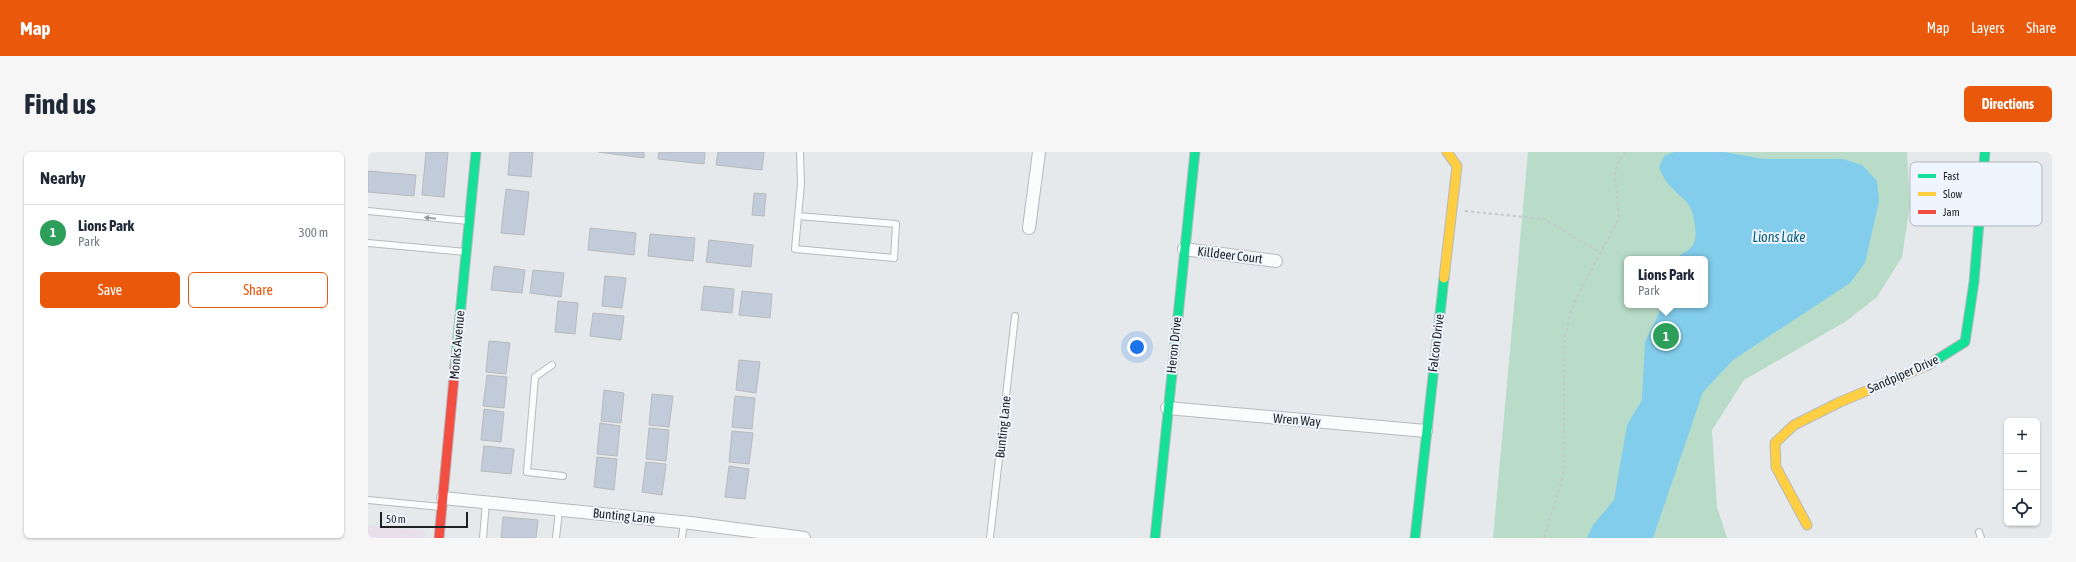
<!DOCTYPE html>
<meta charset="utf-8">
<style>
body{margin:0;font-family:"Asap Condensed",sans-serif;background:#f6f6f7;color:#1f2937}
.controls{position:absolute;right:12px;bottom:12px;display:grid;overflow:hidden;border-radius:6px;box-shadow:0 1px 3px #0004}
.controls button{width:36px;height:36px;display:grid;place-items:center;padding:0;border:0;border-bottom:1px solid #e0e1e3;background:#fff;color:#1f2937;font:20px sans-serif}
.scale{position:absolute;left:12px;bottom:10px;width:88px;box-sizing:border-box;padding-left:4px;border:2px solid #1f2124;border-top:0;font-size:11px;line-height:14px;white-space:nowrap;color:#1f2124;-webkit-text-stroke:3px #eff5fe;paint-order:stroke}
.you{position:absolute;left:769px;top:195px;width:14px;height:14px;margin:-10px;border:3px solid #fff;border-radius:50%;background:#1a73e8;box-shadow:0 0 0 6px #1a73e833}
.badge{display:grid;place-items:center;width:26px;height:26px;border-radius:50%;background:#ea580c;color:#fff;font-size:13px;font-weight:700}
.pin{position:absolute;translate:-50% -50%;border:2px solid #fff;box-shadow:0 1px 4px #0006}
.popup{position:absolute;left:1256px;top:104px;width:84px;height:52px;box-sizing:border-box;display:grid;place-content:center;border-radius:6px;background:#fff;filter:drop-shadow(0 1px 3px #0005);font-size:13px;white-space:nowrap;color:#747a83}
.popup b{font-size:15px;color:#1f2937}
.popup::after{content:'';position:absolute;left:50%;top:100%;margin-left:-8px;border:8px solid transparent;border-top-color:#fff}
.list{margin:0;padding:0;list-style:none}
h2{display:flex;justify-content:space-between;align-items:center;height:52px;margin:0;padding:0 16px;font-size:17px}
h2 small{font-size:13px;font-weight:400;color:#747a83}
.list li{display:grid;grid-template-columns:26px 1fr auto;gap:12px;align-items:center;box-sizing:border-box;height:56px;padding:0 16px;border-top:1px solid #e0e1e3}
.list b{display:block;font-size:15px;white-space:nowrap}
.list p{margin:0;font-size:13px;white-space:nowrap;color:#747a83}
.list em{font-size:13px;font-style:normal;color:#747a83}
.actions{display:flex;gap:8px;padding:12px 16px}
.actions a{flex:1;padding:9px 0;border:1px solid #ea580c;border-radius:6px;text-align:center;font-size:14px;color:#ea580c}
.actions .main{background:#ea580c;color:#fff}
.icon{flex:none;width:22px;height:22px;fill:none;stroke:currentColor;stroke-width:2;stroke-linecap:round;stroke-linejoin:round}
.map{position:relative;flex:none;width:1684px;height:386px;overflow:hidden;border-radius:6px}
header{display:flex;align-items:center;gap:24px;box-sizing:border-box;height:56px;padding:0 20px;background:#ea580c;color:#fff}
header strong{font-size:19px}
nav{display:flex;gap:22px;margin-inline-start:auto;font-size:14px}
.intro{display:flex;align-items:center;justify-content:space-between;box-sizing:border-box;height:96px;padding:0 24px}
h1{margin:0;font-size:28px}
.button{padding:10px 18px;border-radius:6px;background:#ea580c;color:#fff;font-size:14px;font-weight:700}
main{display:flex;gap:24px;padding:0 24px}
aside{flex:1;background:#fff;border-radius:6px;box-shadow:0 1px 3px #0004}
.map>svg:first-child{display:block}
</style>
<header>
<strong>Map</strong>
<nav><a>Map</a><a>Layers</a><a>Share</a></nav>
</header>
<div class="intro"><h1>Find us</h1><a class="button">Directions</a></div>
<main>
<aside>
<h2>Nearby<small></small></h2>
<ul class="list">
<li><span class="badge" style="background:#2e9e5b">1</span><div><b>Lions Park</b><p>Park</p></div><em>300 m</em></li>
</ul>
<div class="actions"><a class="main">Save</a><a>Share</a></div>
</aside>
<div class="map">
<svg width="1684" height="386" viewBox="0 0 1684 386">
<rect width="100%" height="100%" fill="#e6e9ec"/>
<path fill="#e7dfea" d="M0,373l58,6 -1,7h-57z"/>
<path fill="#b8dcc8" fill-rule="evenodd" d="M1160,0h379l3,53 -8,52 -25,40 -32,25 -101,58 -32,50 5,77 10,31h-234zM1259,107h78v46h-78z"/>
<path fill="#83cdec" d="M1306,0h50l40,7h79l19,6 15,16 2,20 -14,62 -15,20 -117,77 -30,32 -50,146h-66l6,-13 21,-25 13,-75 15,-25 3,-58 18,-37h42v-46h-29l1,-2c16,-9 20,-11 18,-31 -3,-29 -14,-25 -29,-45 -3,-4 -5,-9 -7,-14l5,-11z"/>
<path fill="#c1cbda" stroke="#b7babc" d="M58,0h22l-4,45 -22,-2z
M142,0h23l-2,25 -23,-2z
M230,0h46v6z
M291,0h46l-1,12 -46,-5z
M350,0h46l-2,18 -46,-5z
M0,19l48,4 -2,21 -46,-4z
M138,37l23,3 -5,43 -23,-2z
M386,41l12,1 -2,22 -12,-1z
M222,76l46,5 -2,22 -46,-5z
M282,82l45,4 -2,23 -45,-5z
M341,88l44,5 -2,22 -45,-5z
M126,114l31,4 -3,23 -31,-3z
M165,118l31,3 -3,24 -31,-4z
M237,124l21,2 -4,30 -20,-2z
M336,134l30,3 -2,24 -31,-3z
M374,139l30,3 -2,24 -31,-3z
M190,149l20,2 -3,31 -20,-2z
M225,161l31,3 -3,24 -31,-4z
M121,189l21,2 -4,31 -20,-2z
M371,208l21,2 -4,31 -20,-3z
M119,223l20,2 -3,31 -21,-2z
M236,238l20,3 -3,30 -20,-2z
M284,242l21,2 -4,31 -20,-2z
M367,244l20,2 -3,31 -20,-2z
M116,257l20,3 -3,30 -20,-2z
M232,271l20,3 -3,30 -20,-2z
M281,276l20,2 -3,31 -20,-2z
M364,279l21,2 -4,31 -20,-2z
M116,294l30,3 -3,25 -30,-3z
M229,305l20,2 -3,31 -20,-3z
M278,310l20,2 -4,31 -20,-3z
M361,314l20,3 -4,30 -20,-2z
M135,365l35,3 -2,18h-35z"/>
<g fill="none" stroke-linecap="round" stroke-linejoin="round">
<g stroke="#b7b9bc" stroke-width="8">
<path id="lane" d="M0,59l100,10
M430,64l98,8 -2,34 -99,-9 6,-65 -1,-32
M0,91l98,9
M184,213l-17,12 -8,95 36,4
M0,348l73,7
M1611,380l2,6
M115,386l3,-36
M188,386l3,-28
M314,386l2,-16
M622,386l25,-222"/>
</g>
<g stroke="#b7b9bc" stroke-width="14">
<path id="street" d="M661,76l10,-76
M816,97l92,12
M799,256l259,23
M75,346l248,25 113,15"/>
</g>
<g stroke="#b7b9bc" stroke-width="11">
<path id="fast" d="M1560,213l37,-23 9,-60 11,-130
M87,215l21,-215
M787,386l40,-386
M1047,386l29,-260"/>
</g>
<g stroke="#b7b9bc" stroke-width="11">
<path id="slow" d="M1076,126l13,-112 -10,-14
M1439,373l-31,-58 -1,-24 19,-18 46,-23 88,-37"/>
</g>
<g stroke="#b7b9bc" stroke-width="11">
<path id="jam" d="M71,386l16,-171"/>
</g>
<path stroke="#c6c7c8" stroke-width="2" stroke-dasharray="3 3" stroke-linecap="butt" d="M1097,59l79,8 57,34
M1176,386l19,-62 2,-141 5,-19 7,-19 42,-79 -4,-43 2,-11 8,-12"/>
<use href="#lane" stroke="#fbfcfc" stroke-width="6"/>
<use href="#street" stroke="#fbfcfc" stroke-width="12"/>
<use href="#fast" stroke="#16e098" stroke-width="9"/>
<use href="#slow" stroke="#ffcf43" stroke-width="9"/>
<use href="#jam" stroke="#f24e42" stroke-width="9"/>
</g>
<defs><path id="oneway-solid" d="M-6-.8H1V-3.2L6.5 0L1 3.2V.8H-6Z"/></defs>
<use fill="#98999b" href="#oneway-solid" transform="translate(62 66) rotate(-174)"/>
<g text-anchor="middle" dominant-baseline="central" stroke-width="4" stroke-linejoin="round" paint-order="stroke">
<g font-size="13" fill="#1f2124" stroke="#eff5fe">
<text transform="translate(862 103) rotate(7)">Killdeer Court</text>
<text transform="translate(1068 191) rotate(-83)">Falcon Drive</text>
<text transform="translate(89 193) rotate(-85)">Monks Avenue</text>
<text transform="translate(806 193) rotate(-84)">Heron Drive</text>
<text transform="translate(1535 222) rotate(-24)">Sandpiper Drive</text>
<text transform="translate(929 268) rotate(5)">Wren Way</text>
<text transform="translate(635 275) rotate(-84)">Bunting Lane</text>
<text transform="translate(256 364) rotate(6)">Bunting Lane</text>
</g>
<g font-size="14" font-style="italic" fill="#085f7c" stroke="#eff5fe">
<text x="1411" y="85">Lions Lake</text>
</g>
</g>
<rect x="1542" y="10" width="132" height="64" rx="6" fill="#eff5fe" stroke="#b1b5bd" stroke-width="1"/>
<rect x="1550" y="22" width="18" height="4" fill="#16e098"/>
<rect x="1550" y="40" width="18" height="4" fill="#ffcf43"/>
<rect x="1550" y="58" width="18" height="4" fill="#f24e42"/>
<g font-size="11" fill="#1f2124">
<text x="1575" y="28">Fast</text>
<text x="1575" y="46">Slow</text>
<text x="1575" y="64">Jam</text>
</g>
</svg>
<div class="controls">
<button>+</button>
<button>−</button>
<button><svg class="icon" aria-label="locate" viewBox="0 0 24 24"><circle cx="12" cy="12" r="6"/><path d="M12 2v4M12 18v4M2 12h4M18 12h4"/></svg></button>
</div>
<div class="scale">50 m</div>
<div class="you"></div>
<div class="pin badge" style="left:1298px;top:184px;background:#2e9e5b">1</div>
<div class="popup"><b>Lions Park</b>Park</div>
</div>
</main>
